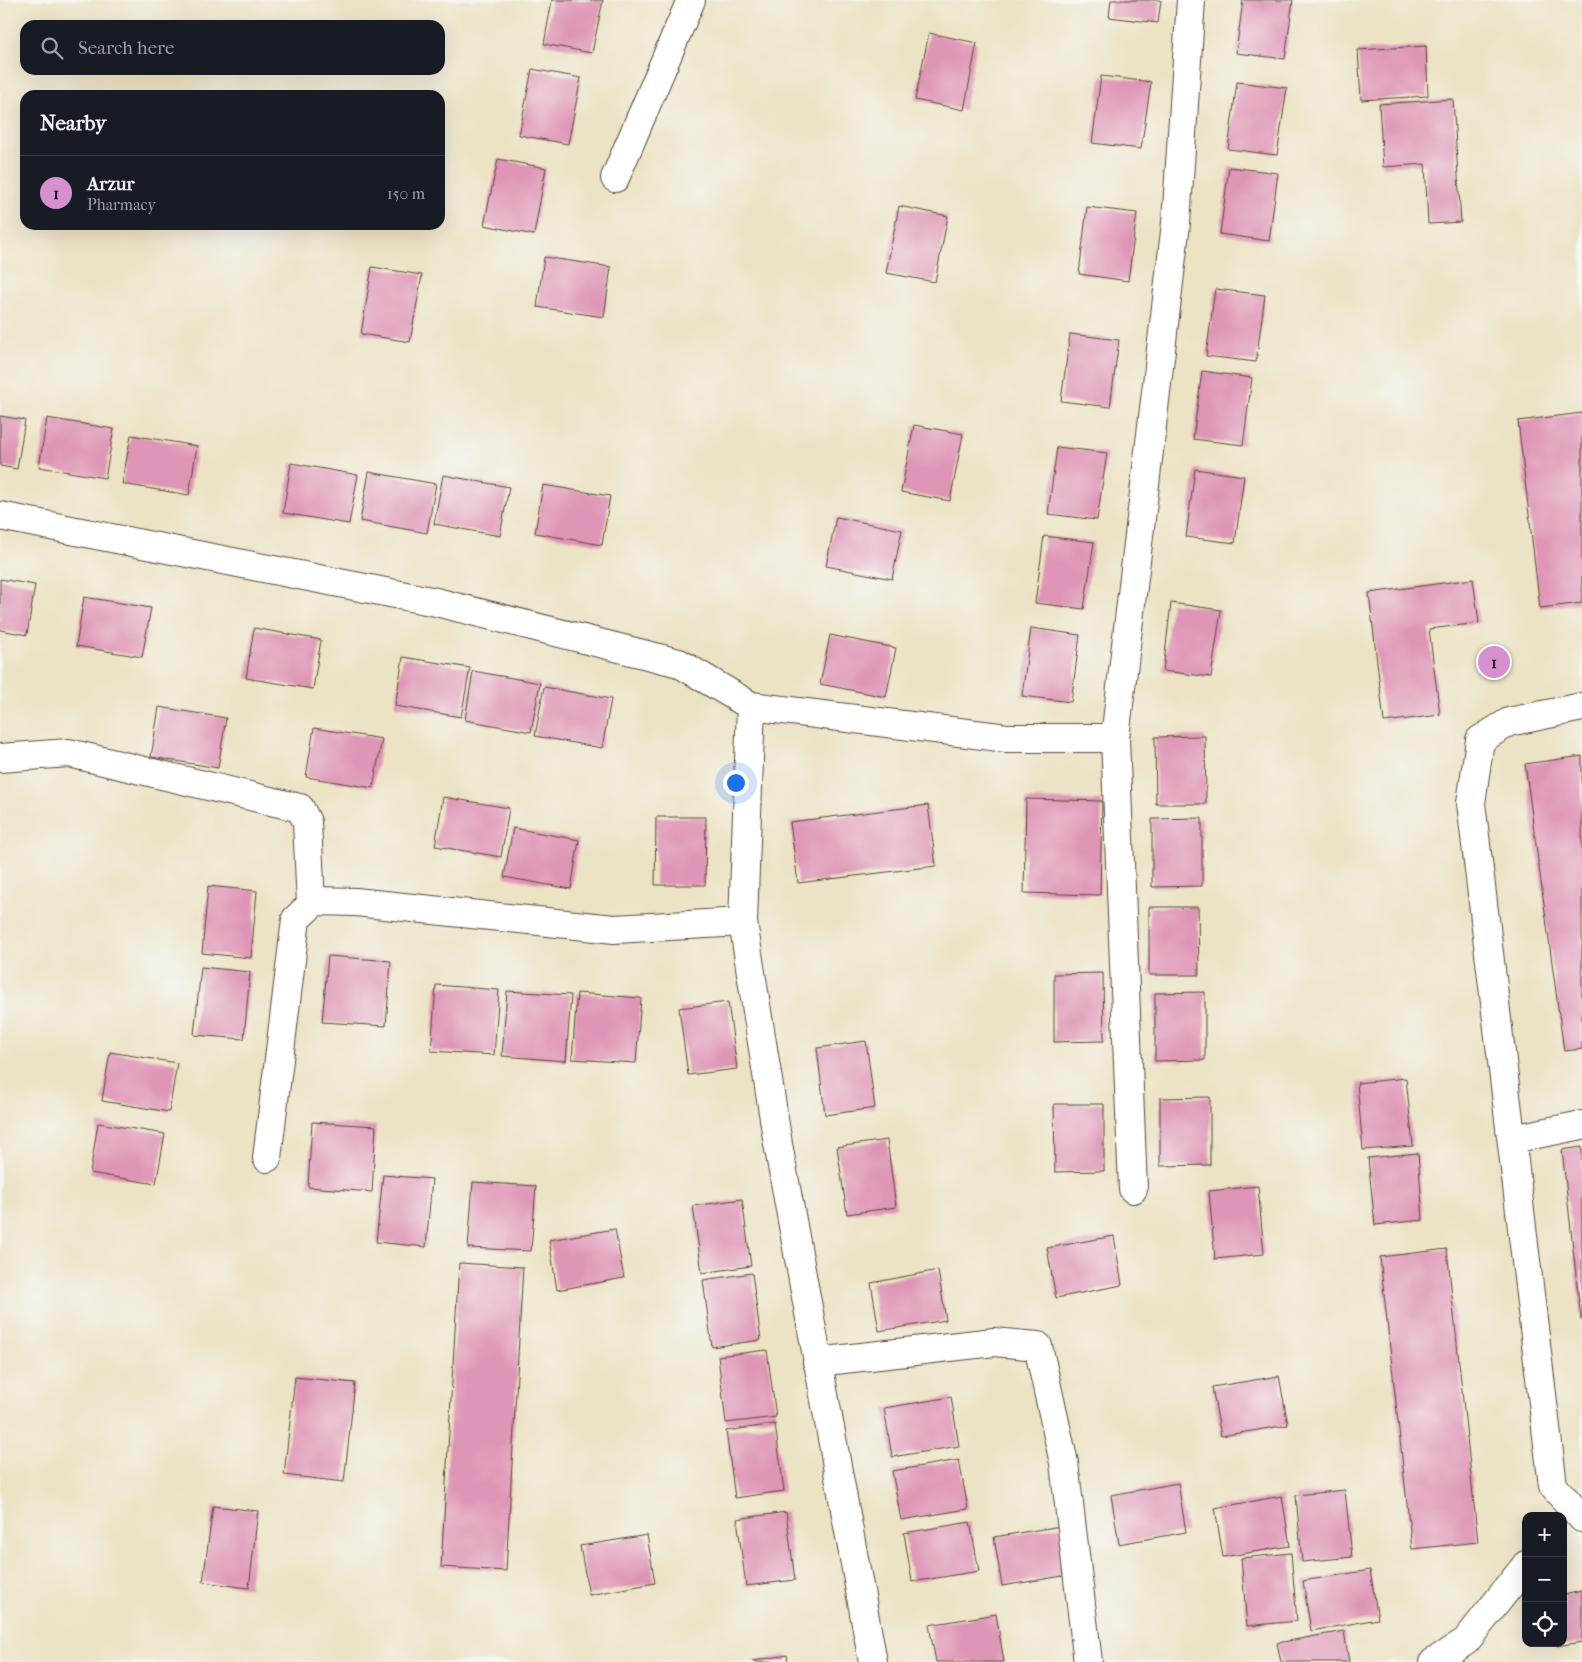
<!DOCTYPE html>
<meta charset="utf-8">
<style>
body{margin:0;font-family:"IM FELL French Canon",serif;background:#242831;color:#f1f3f6}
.controls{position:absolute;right:15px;bottom:15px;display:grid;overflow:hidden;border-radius:10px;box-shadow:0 5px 20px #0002}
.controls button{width:45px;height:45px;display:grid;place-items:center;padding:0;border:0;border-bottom:1px solid #363941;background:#171b24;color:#f1f3f6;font:25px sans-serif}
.you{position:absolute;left:735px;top:782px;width:18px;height:18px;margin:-12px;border:4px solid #fff;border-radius:50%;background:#1a73e8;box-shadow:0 0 0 8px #1a73e833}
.badge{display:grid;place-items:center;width:32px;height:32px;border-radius:50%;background:#d690ce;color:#111;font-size:16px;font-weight:700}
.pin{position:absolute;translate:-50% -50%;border:2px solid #fff;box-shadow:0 1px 5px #0006}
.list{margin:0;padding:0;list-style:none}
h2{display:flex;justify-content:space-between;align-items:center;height:65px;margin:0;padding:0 20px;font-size:21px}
h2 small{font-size:16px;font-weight:400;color:#9ea1a6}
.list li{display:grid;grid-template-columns:32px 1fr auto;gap:15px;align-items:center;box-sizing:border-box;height:75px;padding:0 20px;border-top:1px solid #363941}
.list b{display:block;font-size:19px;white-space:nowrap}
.list p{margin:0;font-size:16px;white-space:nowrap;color:#9ea1a6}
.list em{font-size:16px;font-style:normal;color:#9ea1a6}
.icon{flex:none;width:28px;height:28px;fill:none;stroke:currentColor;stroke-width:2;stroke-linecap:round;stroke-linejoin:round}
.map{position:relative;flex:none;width:1582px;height:1662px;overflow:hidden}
.search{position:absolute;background:#171b24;box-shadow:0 5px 20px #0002;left:20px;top:20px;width:425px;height:55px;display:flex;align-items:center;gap:12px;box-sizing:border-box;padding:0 18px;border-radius:15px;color:#9ea1a6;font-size:19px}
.panel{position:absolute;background:#171b24;box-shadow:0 5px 20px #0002;left:20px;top:90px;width:425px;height:140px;border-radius:15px}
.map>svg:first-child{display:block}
</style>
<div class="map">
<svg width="1582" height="1662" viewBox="0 0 1582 1662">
<rect width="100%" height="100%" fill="#f6f6f2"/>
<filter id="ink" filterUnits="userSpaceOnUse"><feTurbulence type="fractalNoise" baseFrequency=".02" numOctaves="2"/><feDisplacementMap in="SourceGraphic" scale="10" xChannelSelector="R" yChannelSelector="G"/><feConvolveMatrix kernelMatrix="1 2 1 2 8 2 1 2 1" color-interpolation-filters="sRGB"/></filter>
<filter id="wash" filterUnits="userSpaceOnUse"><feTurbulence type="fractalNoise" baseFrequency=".0096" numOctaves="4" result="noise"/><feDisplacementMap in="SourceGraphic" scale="20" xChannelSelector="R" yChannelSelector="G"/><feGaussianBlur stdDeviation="1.12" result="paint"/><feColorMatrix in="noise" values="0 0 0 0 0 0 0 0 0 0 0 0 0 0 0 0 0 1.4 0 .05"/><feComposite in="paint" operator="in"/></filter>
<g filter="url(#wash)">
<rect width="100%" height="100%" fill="#ece2c4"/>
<g id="blocks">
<path fill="#df95b6" d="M552,0h51l-11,53 -48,-9z
M1111,0h50l-3,23 -49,-6z
M1243,0h50l-8,59 -49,-6z
M929,33l48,10 -13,67 -49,-10z
M1426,46l2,50 -67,4 -3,-50z
M532,69l49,9 -13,66 -49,-9z
M1101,76l50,6 -10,67 -49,-6z
M1237,82l50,6 -10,67 -49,-6z
M1453,99l8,123 -33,2 -3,-60 -42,3 -4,-63z
M498,159l48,9 -12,67 -50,-10z
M1229,167l49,6 -9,68 -49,-7z
M899,206l49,10 -13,66 -49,-9z
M1087,207l50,6 -9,68 -49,-7z
M544,257l67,10 -7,50 -67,-10z
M372,267l50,8 -12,67 -49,-8z
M1215,289l50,6 -9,67 -50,-6z
M1070,334l49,6 -9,67 -49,-6z
M1202,371l50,7 -9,67 -50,-6z
M1582,413v190l-42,5 -22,-187z
M0,416l25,4 -8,49 -17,-3z
M47,418l67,11 -9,49 -66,-11z
M914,425l49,9 -13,67 -49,-9z
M131,435l66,11 -8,49 -67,-11z
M1057,447l50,6 -10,67 -49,-6z
M291,463l67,12 -9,49 -66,-11z
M1195,469l49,7 -9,67 -49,-6z
M369,472l67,12 -9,49 -67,-12z
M443,475l66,12 -9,49 -66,-12z
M543,485l67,11 -8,49 -67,-12z
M836,517l66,13 -10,49 -66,-13z
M1044,536l50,6 -10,67 -49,-6z
M0,579l35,6 -8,50 -27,-5z
M1473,579l6,44 -50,6 11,86 -56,7 -15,-129z
M84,597l67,11 -9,49 -66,-11z
M1171,603l50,7 -10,67 -48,-6z
M254,628l67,12 -8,49 -67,-11z
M1031,628l49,7 -9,67 -49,-6z
M830,635l66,13 -10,49 -66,-13z
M403,657l67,11 -9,49 -66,-11z
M473,671l67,12 -9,49 -66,-12z
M544,687l67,12 -9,49 -67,-12z
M159,707l67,11 -8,50 -67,-11z
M314,728l68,11 -9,49 -67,-11z
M1205,736l1,68h-50l-1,-67z
M1582,756v293l-18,2 -39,-287z
M443,797l66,11 -8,49 -66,-11z
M1026,799l76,2 -2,94 -76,-2z
M928,805l8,61 -138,17 -8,-61z
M656,817h50l-1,68h-50z
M1202,818v68l-50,1v-68z
M513,828l66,12 -8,49 -67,-12z
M208,886l49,5 -6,67 -49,-5z
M1149,907h49l1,68h-50z
M328,956l63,5 -5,65 -64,-4z
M201,967l49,5 -6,67 -50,-4z
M1103,973l1,68 -50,1v-68z
M436,985l63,5 -5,65 -63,-4z
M507,991l64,4 -5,66 -64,-5z
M1205,992v68l-50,1v-68z
M577,993l64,5 -5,65 -64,-4z
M728,1002l9,67 -49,6 -9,-67z
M866,1041l9,67 -50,7 -8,-67z
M110,1052l67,11 -8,49 -67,-11z
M1406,1078l7,68 -50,4 -6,-67z
M1210,1097v68l-50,1v-68z
M1054,1104h50v67l-49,1z
M312,1122l64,4 -4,66 -64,-5z
M98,1123l67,11 -9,50 -66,-11z
M887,1140l9,67 -49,7 -10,-67z
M1582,1147v173h-1l-19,-170z
M1418,1153l5,67 -48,5 -7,-67z
M383,1175l49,4 -6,68 -50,-5z
M473,1182l63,4 -5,65 -63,-3z
M1258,1186l6,68 -49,5 -6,-68z
M742,1199l9,67 -49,7 -9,-67z
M615,1229l9,49 -67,12 -8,-50z
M1114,1236l8,49 -66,13 -9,-50z
M1447,1249l31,293 -66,7 -32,-292z
M459,1263l64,4 -17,304 -65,-4z
M938,1270l8,50 -67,11 -8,-48z
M752,1273l9,67 -49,7 -9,-67z
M767,1350l9,67 -50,6 -8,-67z
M1279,1376l9,49 -67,11 -9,-49z
M295,1377l60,6 -11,99 -60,-7z
M951,1397l8,49 -67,11 -8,-49z
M775,1424l9,67 -49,7 -9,-67z
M959,1460l9,49 -67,11 -9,-49z
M1178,1483l8,49 -67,12 -8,-49z
M1345,1490l7,67 -50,5 -6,-67z
M1282,1496l8,50 -67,11 -8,-49z
M213,1506l45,5 -9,77 -46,-6z
M786,1512l9,68 -49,6 -9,-67z
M970,1522l9,49 -67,11 -8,-49z
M1061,1526l8,49 -67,11 -8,-49z
M647,1535l8,48 -66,12 -9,-49z
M1291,1553l6,68 -50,5 -6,-68z
M1370,1570l8,49 -67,12 -8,-50z
M1582,1591v51l-25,4 -1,-3h7v-48z
M996,1614l8,48h-68l-7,-37z
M1344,1631l5,31h-68l-4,-19z
M787,1655l1,7h-35v-1z"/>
</g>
</g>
<g filter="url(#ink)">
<use href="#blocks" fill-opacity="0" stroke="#564637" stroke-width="1"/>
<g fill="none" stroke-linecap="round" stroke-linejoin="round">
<g stroke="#564637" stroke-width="30">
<path id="street" d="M615,178l76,-178
M0,516l436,86 243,61 72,43 256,32h108
M751,706l-8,216 35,222 95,518
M1582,707l-73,15 -29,18 -9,63 82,683 29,32
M0,758l69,-5 231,55 7,14 4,82
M1512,1139l70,-14
M267,1158l29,-239 19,-18 41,1 258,27 129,-7
M1133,1189l-18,-451 61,-515 15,-223
M817,1362l177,-20 44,4 26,117 24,199
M1434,1662l32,-21 60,-76"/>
</g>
<use href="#street" stroke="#fff" stroke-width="28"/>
</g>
</g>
</svg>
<div class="controls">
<button>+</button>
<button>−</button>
<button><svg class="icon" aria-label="locate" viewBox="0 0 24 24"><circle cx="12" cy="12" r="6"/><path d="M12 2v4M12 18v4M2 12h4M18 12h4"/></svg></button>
</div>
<div class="you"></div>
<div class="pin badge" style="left:1494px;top:662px">1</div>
<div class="search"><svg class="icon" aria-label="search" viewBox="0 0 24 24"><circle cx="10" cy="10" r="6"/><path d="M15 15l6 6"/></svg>Search here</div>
<section class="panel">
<h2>Nearby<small></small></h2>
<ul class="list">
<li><span class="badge">1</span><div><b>Arzur</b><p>Pharmacy</p></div><em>150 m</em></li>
</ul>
</section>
</div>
